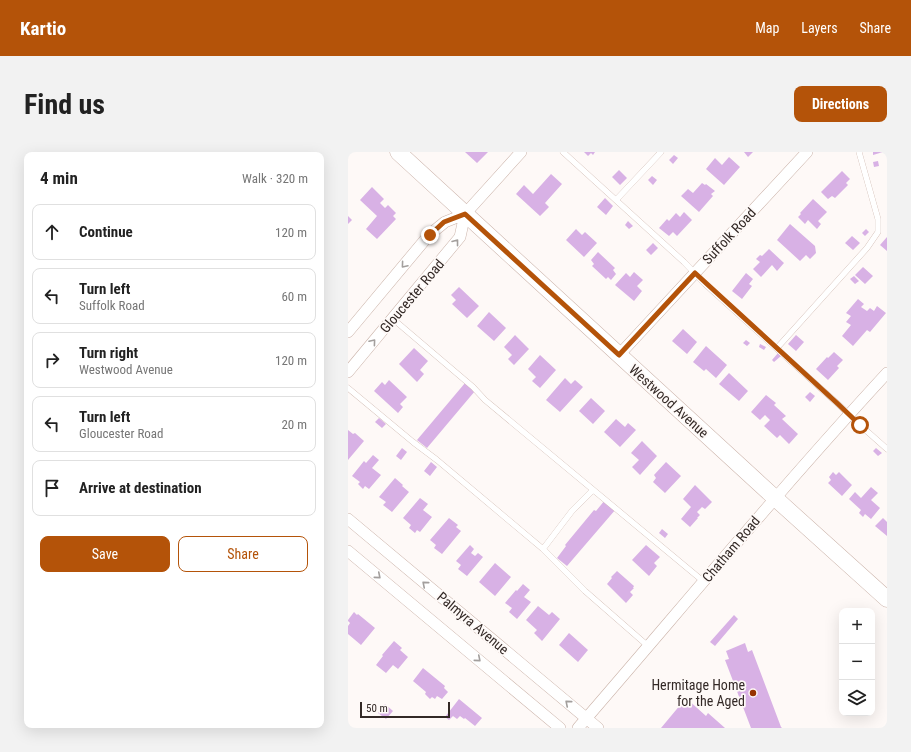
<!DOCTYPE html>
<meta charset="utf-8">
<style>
body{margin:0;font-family:"Roboto Condensed",sans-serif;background:#f2f2f2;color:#222}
.controls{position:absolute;right:12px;bottom:12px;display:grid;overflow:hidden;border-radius:8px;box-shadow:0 4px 16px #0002}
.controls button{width:36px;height:36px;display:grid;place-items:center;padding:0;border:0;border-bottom:1px solid #e0e0e0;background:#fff;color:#222;font:20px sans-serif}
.scale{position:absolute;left:12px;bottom:10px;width:90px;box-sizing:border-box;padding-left:4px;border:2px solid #332926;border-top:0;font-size:11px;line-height:14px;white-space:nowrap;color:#332926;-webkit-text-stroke:3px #fef9f7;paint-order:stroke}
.stop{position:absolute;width:12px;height:12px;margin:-9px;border:3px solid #b45309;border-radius:50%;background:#fff}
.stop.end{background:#b45309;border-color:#fff;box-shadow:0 1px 4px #0008}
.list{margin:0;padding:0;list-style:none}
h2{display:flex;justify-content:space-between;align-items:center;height:52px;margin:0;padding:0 16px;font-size:17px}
h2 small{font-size:13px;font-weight:400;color:#767676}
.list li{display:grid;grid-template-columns:26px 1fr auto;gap:12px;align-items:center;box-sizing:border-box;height:56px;margin:0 8px 8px;padding:0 8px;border:1px solid #e0e0e0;border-radius:8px}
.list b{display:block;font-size:15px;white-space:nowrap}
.list p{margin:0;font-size:13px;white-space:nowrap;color:#767676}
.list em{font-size:13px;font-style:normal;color:#767676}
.actions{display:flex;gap:8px;padding:12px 16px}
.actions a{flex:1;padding:9px 0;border:1px solid #b45309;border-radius:8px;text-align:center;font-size:14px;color:#b45309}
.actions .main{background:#b45309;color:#fff}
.icon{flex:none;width:22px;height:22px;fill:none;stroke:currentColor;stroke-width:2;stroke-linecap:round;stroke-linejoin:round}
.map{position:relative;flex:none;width:539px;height:576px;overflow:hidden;border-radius:8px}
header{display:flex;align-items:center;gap:24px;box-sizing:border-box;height:56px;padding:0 20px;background:#b45309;color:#fff}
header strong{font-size:19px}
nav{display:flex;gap:22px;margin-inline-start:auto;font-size:14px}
.intro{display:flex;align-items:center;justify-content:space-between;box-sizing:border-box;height:96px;padding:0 24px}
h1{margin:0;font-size:28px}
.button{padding:10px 18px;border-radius:8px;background:#b45309;color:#fff;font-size:14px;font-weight:700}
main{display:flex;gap:24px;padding:0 24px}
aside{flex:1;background:#fff;border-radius:8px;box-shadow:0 4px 16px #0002}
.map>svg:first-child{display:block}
</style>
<header>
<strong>Kartio</strong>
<nav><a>Map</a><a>Layers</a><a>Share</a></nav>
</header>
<div class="intro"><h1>Find us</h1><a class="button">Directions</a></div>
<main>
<aside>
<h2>4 min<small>Walk · 320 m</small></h2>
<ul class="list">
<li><svg class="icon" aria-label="ahead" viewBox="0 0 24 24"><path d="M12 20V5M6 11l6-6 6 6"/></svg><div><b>Continue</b></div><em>120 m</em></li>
<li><svg class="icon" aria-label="left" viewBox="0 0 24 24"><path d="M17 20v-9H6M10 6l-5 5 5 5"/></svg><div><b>Turn left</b><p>Suffolk Road</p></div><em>60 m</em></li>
<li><svg class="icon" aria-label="right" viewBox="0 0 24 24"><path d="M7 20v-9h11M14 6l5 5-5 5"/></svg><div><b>Turn right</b><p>Westwood Avenue</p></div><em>120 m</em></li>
<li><svg class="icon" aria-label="left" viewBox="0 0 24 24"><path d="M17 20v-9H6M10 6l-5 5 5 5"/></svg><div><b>Turn left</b><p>Gloucester Road</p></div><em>20 m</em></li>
<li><svg class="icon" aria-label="arrive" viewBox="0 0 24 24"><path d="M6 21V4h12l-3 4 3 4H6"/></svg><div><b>Arrive at destination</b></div></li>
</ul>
<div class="actions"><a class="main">Save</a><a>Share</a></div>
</aside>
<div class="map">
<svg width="539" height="576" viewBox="0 0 539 576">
<rect width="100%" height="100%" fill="#fef9f7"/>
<path fill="#d8b1e5" d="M117,0h23l-11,11z
M236,0h11l-2,3 -2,-2 -3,3z
M396,0h9l-5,5z
M525,0h10l-10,3z
M326,3l4,3 -5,6 -4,-4z
M381,5l11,10 -16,18 -18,-16 9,-11 7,7z
M530,9l1,5 -5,1 -1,-5z
M271,18l8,8 -7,7 -8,-8z
M494,19l8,8 -4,4 2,2 -13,13 -3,-2 -4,3 -7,-7z
M203,22l11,10 -17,19 4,4 -9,9 -24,-22 8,-9 9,9z
M304,24l5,4 -4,5 -5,-5z
M354,31l3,2 1,-1 9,7 -4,3 2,2 -14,16 -18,-16 7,-7 5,4z
M24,35l12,12 -4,4 5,5 3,-3 8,8 -3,3 3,3 -19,20 -11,-10 11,-13 -17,-16z
M257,46l8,8 -7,9 -9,-8z
M465,47l14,13 -9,9 3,3 -4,5 -9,-9 -3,4 -7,-7 3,-3 -1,-1z
M336,60l8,8 -15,16 -4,-4 -4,4 -10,-8 8,-9 2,2 7,-8 4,4z
M0,64l4,4 -4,4z
M280,69l5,5 -4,3 -4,-4z
M442,72l25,22 1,7 -6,6 -4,-4 -6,6 -23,-21z
M228,77l6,6 3,-3 12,11 -13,14 -18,-17z
M518,77l3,3 -4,4 -3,-3z
M504,84l8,7 -7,7 -8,-7z
M539,85v14l-7,-6z
M305,91l5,5 -7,7 -5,-5z
M421,97l15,14 -7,8 -5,-6 -11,12 -8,-8 7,-7 -4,-3 4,-4 2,1z
M250,100l17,16 -2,2 3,4 -5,6 -3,-3 -2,2 -14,-13 2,-2 -3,-4z
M515,115l10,9 -8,8 -10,-9z
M286,120l9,8 -6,6 5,5 -8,10 -19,-16 11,-12 4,4z
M398,121l7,6 -4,5 3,2 -10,13 -10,-8z
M506,124l5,5 -4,3 -5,-5z
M111,135l20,19 -12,12 -15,-14 4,-4 -5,-5z
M510,147l6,5 -3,3 6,4 3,-3 4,3 3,-5 9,7 -16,19 -3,-2 -14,16 -11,-10 9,-11 -5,-3 5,-6 -5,-3z
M141,160l17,16 -12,13 -17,-15z
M335,177l14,13 -10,12 -15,-13z
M167,183l14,14 -15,16 -6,-6 4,-4 -8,-8z
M448,183l8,7 -8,9 -8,-7z
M398,188l4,3 -3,3 -4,-3z
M412,192l6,3 -2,3 -5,-3z
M358,194l21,19 -11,13 -10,-9 -2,2 -11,-9z
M66,196l14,13 -8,9 4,4 -7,8 -18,-18z
M486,200l9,8 -6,6 2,2 -11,12 -12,-11 11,-12 1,1z
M430,201l3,3 -7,6 -2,-2z
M192,203l16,15 -16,18 -8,-7 4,-4 -8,-8z
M381,221l19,18 -9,10 -20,-17z
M217,226l6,6 4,-4 8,7 -23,25 -14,-12z
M41,228l18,17 -7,7 3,3 -5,6 -24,-22 8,-9 3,3z
M117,231l10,8 -48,57 -10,-8z
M462,240l5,4 -5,6 -5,-5z
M418,243l10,8 -2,2 12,11 -4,3 16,15 -9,10 -9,-9 -3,3 -13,-12 6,-6 -5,-5 -5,5 -9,-8z
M243,246l14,13 -12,13 -14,-13z
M31,266l7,6 -4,4 -7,-6z
M268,267l9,8 3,-4 8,7 -16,17 -16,-15z
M0,278l5,4 2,-1 9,8 -16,19z
M294,289l15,15 -17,19 -8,-8 7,-7 -8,-7z
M54,296l5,4 -6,8 -5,-4z
M528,296l6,5 -4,3 -5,-5z
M25,303l6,5 -7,8 9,7 -12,14 -4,-3 -2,3 -5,-5 2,-2 -8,-6 12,-15 2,2z
M83,310l6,5 -7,9 -6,-5z
M318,310l15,14 -16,17 -12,-11 3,-4 -2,-3z
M485,320l3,3 3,-3 13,13 -10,11 -14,-13 3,-3 -2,-3z
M47,326l8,7 -1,1 7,6 -17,20 -9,-7 3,-3 -7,-5z
M347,333l17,17 -7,7 -3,-2 -5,5 3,3 -3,3h1l-8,9 -9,-8 10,-12 -8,-8z
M523,335l7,6 -7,7 9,8 -9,11 -6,-5 -2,3 -4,-4 2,-3 -12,-11 6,-7 6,6z
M72,346l8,6 -5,6 9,7 -12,15 -3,-2 -2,3 -6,-5 2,-3 -8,-7z
M257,348l11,9 -49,57 -10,-8 9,-12 -1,-1 29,-35 2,1z
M101,366l9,7 -2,2 5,4 -19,23 -8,-6 2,-3 -6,-5z
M535,366l4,4v14l-12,-10z
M314,377l6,5 -3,4 -6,-5z
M122,393l4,4 -3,4 4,3 3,-3 5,4 -16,19 -9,-7 3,-4 -5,-4z
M298,393l14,12 -6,6 3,3 -8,10 -17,-16z
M147,411l16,14 -16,19 -16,-14z
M269,419l17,15 -1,2h1l-4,4 3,3 -7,8 -19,-19 5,-6 -1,-1z
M175,432l7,6 -6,7 7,5 -14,17 -8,-7 3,-4 -7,-5 11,-13 1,1z
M190,454l11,9 3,-3 8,7 -18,22 -8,-8 3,-3 -11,-10z
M6,460l3,3 1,-1 17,14 -14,17 -13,-11v-8l2,-3 -2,-2v-1z
M386,463l4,4 -23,27 -5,-4z
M221,481l19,17 -10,12 -19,-17z
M46,489l8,7 -2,2 8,7 -10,12 -5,-4 -7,8 -10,-8 7,-9 -1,-1z
M397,491l3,9 4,-2 29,77 1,1h-31l-26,-68 4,-1 -3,-8z
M75,516l22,18 -1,2 4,4 -6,7 -5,-3 -2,3 -3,-2 -2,2 -5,-5 1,-2 -13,-11z
M338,546l20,18 2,-3 17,15h-64z
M111,547l23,19 -7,8 -10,-8 -1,1 -4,-3 -3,3 -4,-3 -4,4 -4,-3z
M37,552l8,7 -7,8 -8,-6z"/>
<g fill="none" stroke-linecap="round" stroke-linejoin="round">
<g stroke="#cab2a8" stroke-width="6">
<path id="lane" d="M215,0l121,110 21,22 133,120 22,21 27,24
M268,48l45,-48
M45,167l80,68 12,13 218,181
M429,196l90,-100 11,-16v-13l-19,-67
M0,236l65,54 24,18 106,89
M245,338l-21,21 -29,38 42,42 63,55"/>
</g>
<g stroke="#cab2a8" stroke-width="12">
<path id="street" d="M0,180l81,-97 16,-13 20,-8 56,-62
M271,203l188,-203
M0,220l112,-135 5,-23
M0,367l250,209
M0,399l212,177
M230,576c103,-119 203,-240 309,-355"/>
</g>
<g stroke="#cab2a8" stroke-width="17">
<path id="secondary" d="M50,0l377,346 112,101"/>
</g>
<use href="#lane" stroke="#fff" stroke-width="5.5"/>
<use href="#street" stroke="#fff" stroke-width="11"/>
<use href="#secondary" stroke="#fff" stroke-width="16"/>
</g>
<defs><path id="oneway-chevron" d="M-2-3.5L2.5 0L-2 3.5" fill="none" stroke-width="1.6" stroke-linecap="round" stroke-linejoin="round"/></defs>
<g stroke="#a39f9d">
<use href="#oneway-chevron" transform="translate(108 90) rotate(-52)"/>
<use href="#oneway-chevron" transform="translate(56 113) rotate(130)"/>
<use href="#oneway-chevron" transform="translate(25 190) rotate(-50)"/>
<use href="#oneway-chevron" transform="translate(30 424) rotate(40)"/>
<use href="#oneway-chevron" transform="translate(77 432) rotate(-140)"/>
<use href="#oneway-chevron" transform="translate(130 507) rotate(40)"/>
<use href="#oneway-chevron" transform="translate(220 551) rotate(-140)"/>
</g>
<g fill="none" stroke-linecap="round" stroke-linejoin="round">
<path stroke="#b45309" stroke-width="5" d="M82,83l14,-13 21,-8 154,141 76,-82 143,131 22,21"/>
</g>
<circle fill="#973300" stroke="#fef9f7" stroke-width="1.5" cx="405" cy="541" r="4"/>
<g text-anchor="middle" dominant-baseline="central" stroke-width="3.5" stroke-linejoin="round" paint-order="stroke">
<g font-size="14" fill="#332926" stroke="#fef9f7">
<text transform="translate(381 84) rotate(-47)">Suffolk Road</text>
<text transform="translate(64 144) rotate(-50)">Gloucester Road</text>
<text transform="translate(321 249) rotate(42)">Westwood Avenue</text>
<text transform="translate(383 397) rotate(-50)">Chatham Road</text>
<text transform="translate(125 471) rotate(40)">Palmyra Avenue</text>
</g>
<g font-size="14" fill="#332926" stroke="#fef9f7" text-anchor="end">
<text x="397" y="533">Hermitage Home<tspan x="397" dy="16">for the Aged</tspan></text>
</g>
</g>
</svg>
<div class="controls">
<button>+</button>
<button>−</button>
<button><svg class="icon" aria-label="layers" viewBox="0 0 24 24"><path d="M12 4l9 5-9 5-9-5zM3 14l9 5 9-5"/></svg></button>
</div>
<div class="scale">50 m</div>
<div class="stop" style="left:512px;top:273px"></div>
<div class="stop end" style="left:82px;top:83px"></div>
</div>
</main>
